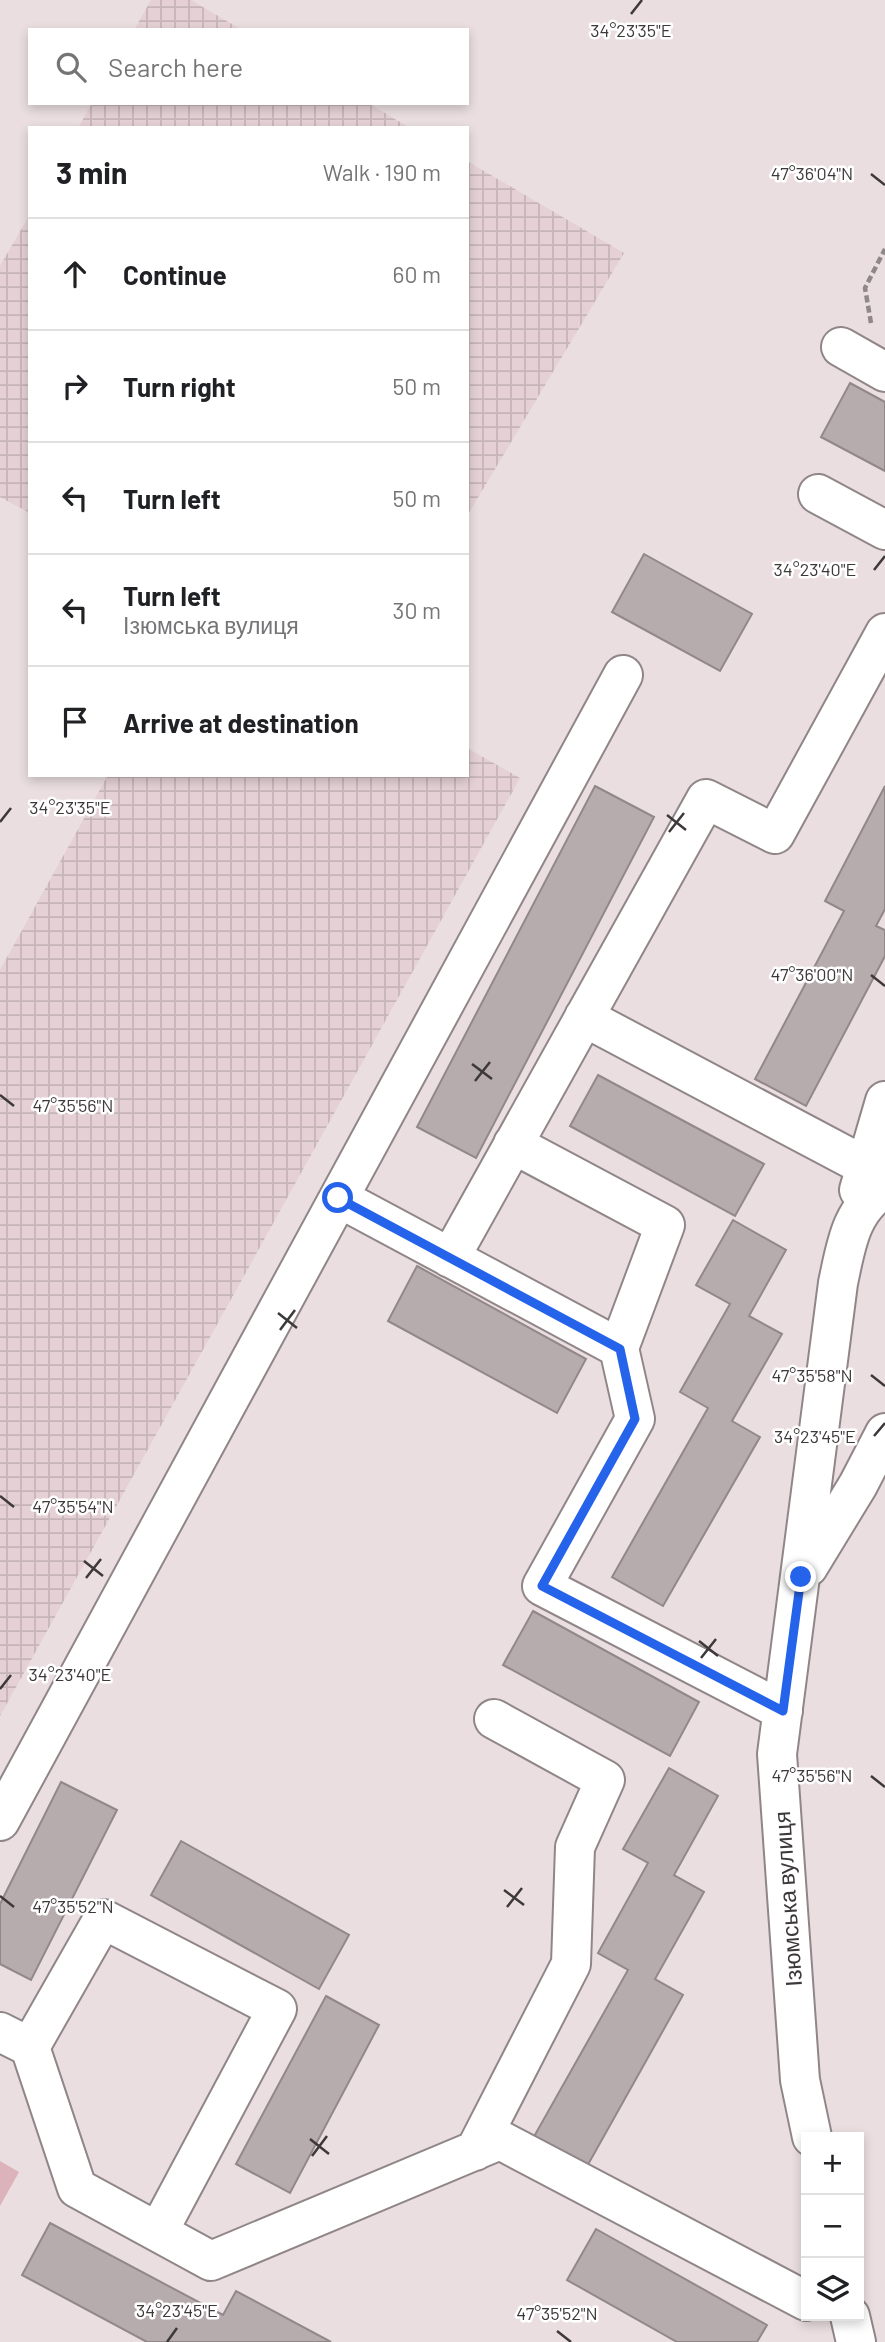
<!DOCTYPE html>
<meta charset="utf-8">
<style>
body{margin:0;font-family:Barlow,sans-serif;background:#f2f2f2;color:#202124}
.controls{position:absolute;right:21px;bottom:21px;display:grid;overflow:hidden;border-radius:0px;box-shadow:0 4px 10px #0003}
.controls button{width:63px;height:63px;display:grid;place-items:center;padding:0;border:0;border-bottom:2px solid #e0e0e0;background:#fff;color:#202124;font:35px sans-serif}
.stop{position:absolute;width:21px;height:21px;margin:-16px;border:5px solid #2563eb;border-radius:50%;background:#fff}
.stop.end{background:#2563eb;border-color:#fff;box-shadow:0 2px 7px #0008}
.list{margin:0;padding:0;list-style:none}
h2{display:flex;justify-content:space-between;align-items:center;height:91px;margin:0;padding:0 28px;font-size:30px}
h2 small{font-size:23px;font-weight:400;color:#757577}
.list li{display:grid;grid-template-columns:46px 1fr auto;gap:21px;align-items:center;box-sizing:border-box;height:112px;padding:0 28px;border-top:2px solid #e0e0e0}
.list b{display:block;font-size:26px;white-space:nowrap}
.list p{margin:0;font-size:23px;white-space:nowrap;color:#757577}
.list em{font-size:23px;font-style:normal;color:#757577}
.icon{flex:none;width:38px;height:38px;fill:none;stroke:currentColor;stroke-width:2;stroke-linecap:round;stroke-linejoin:round}
.map{position:relative;flex:none;width:885px;height:2342px;overflow:hidden}
.search{position:absolute;background:#fff;box-shadow:0 4px 10px #0003;left:28px;top:28px;width:441px;height:77px;display:flex;align-items:center;gap:18px;box-sizing:border-box;padding:0 24px;border-radius:0px;color:#757577;font-size:26px}
.panel{position:absolute;background:#fff;box-shadow:0 4px 10px #0003;left:28px;top:126px;width:441px;height:651px;border-radius:0px}
.map>svg:first-child{display:block}
</style>
<div class="map">
<svg width="885" height="2342" viewBox="0 0 885 2342">
<defs>
<pattern id="industrial-grid" width="8" height="8" patternUnits="userSpaceOnUse" patternTransform="scale(1.75)"><rect width="8" height="8" fill="#e5d1d5"/><path d="M0 4h8M4 0v8" fill="none" stroke="#c5b4b8"/></pattern>
</defs>
<rect width="100%" height="100%" fill="#eadee0"/>
<path fill="url(#industrial-grid)" d="M151,0h40l51,30h-108z
M92,103h276l42,25h-332z
M467,161l157,92 -157,263z
M30,214v299l-30,-16v-231z
M467,748l53,30 -520,938v-746l108,-195h359z"/>
<path fill="#dcb3bb" d="M0,2161l19,11 -19,34z"/>
<path fill="#b6abad" stroke="#928789" stroke-width="2" d="M850,383l35,19v69l-64,-34z
M644,554l108,60 -32,57 -108,-59z
M595,786l59,31 -178,341 -59,-31z
M885,786v123l-9,17 9,4v26l-79,150 -51,-27 89,-168 -19,-10z
M598,1075l166,89 -29,52 -165,-90z
M733,1220l53,30 -37,66 33,18 -50,87 28,16 -97,169 -51,-29 96,-169 -28,-16 50,-88 -34,-19z
M417,1266l169,93 -29,54 -169,-92z
M533,1611l166,91 -29,54 -167,-91z
M669,1768l49,28 -44,79 30,17 -49,87 28,16 -98,175 -53,-30 96,-170 -30,-17 50,-90 -25,-14z
M61,1782l56,28 -86,170 -31,-16v-60z
M181,1841l168,94 -30,54 -168,-94z
M326,1996l53,29 -89,168 -54,-29z
M50,2223l173,92 13,-24 95,51h-184l-125,-67z
M596,2229l171,96 -10,17h-80l-110,-62z"/>
<g fill="none" stroke-linecap="round" stroke-linejoin="round">
<g stroke="#908688" stroke-width="42">
<path id="minor" d="M841,347l44,25
M818,494l67,36
M584,1017l281,149
M513,1144l152,81 -46,123 16,71 -93,167 241,125
M859,1190l26,-89
M339,1198l280,150
M450,1258l256,-459 69,35 110,-201
M808,1567l50,-82 27,-52
M0,1821l623,-1146
M0,2032l30,15 47,141 134,73 289,-121 306,161
M30,2047l73,-128 174,90 -119,223
M812,2137l-12,-57 -23,-326 61,-471c8,-37 12,-73 47,-95
M475,2151l96,-187 4,-117 30,-67 -111,-61
M850,2316l6,26"/>
</g>
<path stroke="#8f8789" stroke-width="4.5" stroke-dasharray="7 3.5" stroke-linecap="butt" d="M871,323l-6,-35 20,-39"/>
<use href="#minor" stroke="#fff" stroke-width="38"/>
</g>
<g fill="none" stroke-linecap="round" stroke-linejoin="round">
<path stroke="#2563eb" stroke-width="9" d="M338,1198l282,151 15,70 -93,167 241,125 18,-134"/>
</g>
<path fill="none" stroke="#3d393a" stroke-width="2.5" d="M631,14l11,-14M871,174l14,11M874,570l11,-14M667,815l19,15M0,822l11,-14M669,832l15,-19M871,975l14,11M472,1064l20,15M475,1081l15,-19M0,1095l14,11M278,1313l19,15M280,1330l15,-20M871,1375l14,11M874,1436l11,-13M0,1496l14,11M84,1561l19,15M86,1578l15,-19M699,1641l19,15M701,1658l15,-19M0,1689l11,-14M871,1776l14,11M504,1890l20,15M0,1896l14,11M507,1907l15,-19M310,2139l19,15M312,2156l15,-20M557,2331l14,11M167,2342l10,-14"/>
<g text-anchor="middle" dominant-baseline="central" stroke-width="5" stroke-linejoin="round" paint-order="stroke">
<g font-size="23" fill="#3d393a" stroke="#fff">
<text transform="translate(787 1899) rotate(-94)">Ізюмська вулиця</text>
</g>
</g>
<g font-size="18" text-anchor="middle" fill="#3d393a" stroke="#fff" stroke-width="5" stroke-linejoin="round" paint-order="stroke">
<text x="631" y="37">34°23'35"E</text>
<text x="812" y="180">47°36'04"N</text>
<text x="815" y="576">34°23'40"E</text>
<text x="70" y="814">34°23'35"E</text>
<text x="812" y="981">47°36'00"N</text>
<text x="73" y="1112">47°35'56"N</text>
<text x="812" y="1382">47°35'58"N</text>
<text x="815" y="1443">34°23'45"E</text>
<text x="73" y="1513">47°35'54"N</text>
<text x="70" y="1681">34°23'40"E</text>
<text x="812" y="1782">47°35'56"N</text>
<text x="73" y="1913">47°35'52"N</text>
<text x="177" y="2317">34°23'45"E</text>
<text x="557" y="2320">47°35'52"N</text>
</g>
</svg>
<div class="controls">
<button>+</button>
<button>−</button>
<button><svg class="icon" aria-label="layers" viewBox="0 0 24 24"><path d="M12 4l9 5-9 5-9-5zM3 14l9 5 9-5"/></svg></button>
</div>
<div class="stop" style="left:338px;top:1198px"></div>
<div class="stop end" style="left:801px;top:1577px"></div>
<div class="search"><svg class="icon" aria-label="search" viewBox="0 0 24 24"><circle cx="10" cy="10" r="6"/><path d="M15 15l6 6"/></svg>Search here</div>
<section class="panel">
<h2>3 min<small>Walk · 190 m</small></h2>
<ul class="list">
<li><svg class="icon" aria-label="ahead" viewBox="0 0 24 24"><path d="M12 20V5M6 11l6-6 6 6"/></svg><div><b>Continue</b></div><em>60 m</em></li>
<li><svg class="icon" aria-label="right" viewBox="0 0 24 24"><path d="M7 20v-9h11M14 6l5 5-5 5"/></svg><div><b>Turn right</b></div><em>50 m</em></li>
<li><svg class="icon" aria-label="left" viewBox="0 0 24 24"><path d="M17 20v-9H6M10 6l-5 5 5 5"/></svg><div><b>Turn left</b></div><em>50 m</em></li>
<li><svg class="icon" aria-label="left" viewBox="0 0 24 24"><path d="M17 20v-9H6M10 6l-5 5 5 5"/></svg><div><b>Turn left</b><p>Ізюмська вулиця</p></div><em>30 m</em></li>
<li><svg class="icon" aria-label="arrive" viewBox="0 0 24 24"><path d="M6 21V4h12l-3 4 3 4H6"/></svg><div><b>Arrive at destination</b></div></li>
</ul>
</section>
</div>
